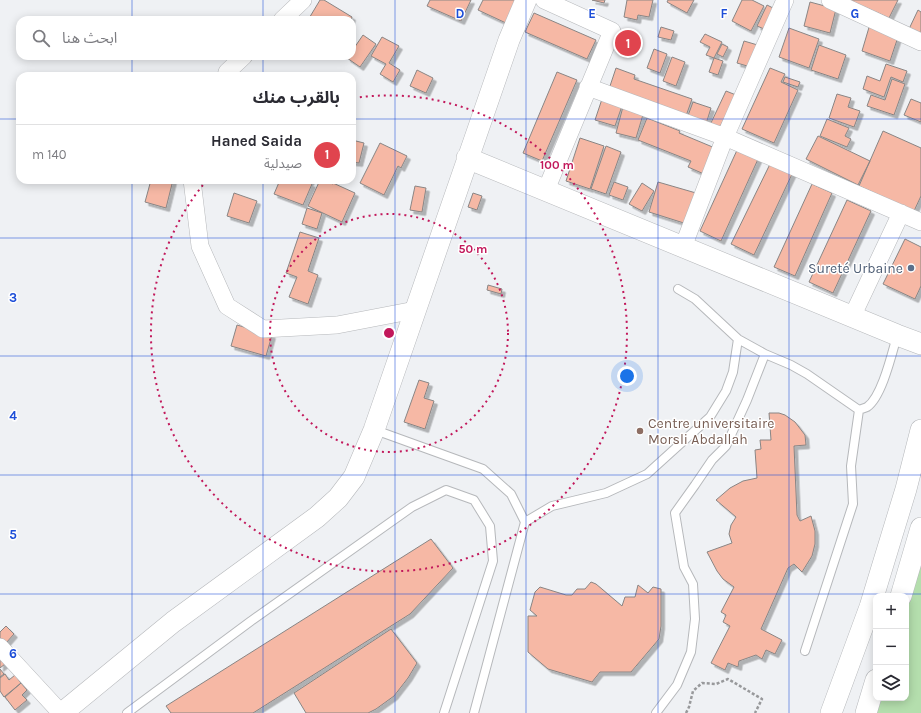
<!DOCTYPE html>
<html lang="ar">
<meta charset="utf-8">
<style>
body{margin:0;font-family:Karla,"Noto Sans Arabic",sans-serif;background:#f7f7f7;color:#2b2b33;direction:rtl}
.controls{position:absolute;right:12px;bottom:12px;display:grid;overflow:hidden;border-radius:8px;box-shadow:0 2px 10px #0003}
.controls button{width:36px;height:36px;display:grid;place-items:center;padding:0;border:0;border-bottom:1px solid #e1e1e2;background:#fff;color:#2b2b33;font:20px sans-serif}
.you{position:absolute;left:627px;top:376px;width:14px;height:14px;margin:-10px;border:3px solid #fff;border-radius:50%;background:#1a73e8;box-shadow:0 0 0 6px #1a73e833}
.badge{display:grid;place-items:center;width:26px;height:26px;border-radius:50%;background:#428a8e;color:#fff;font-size:13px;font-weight:700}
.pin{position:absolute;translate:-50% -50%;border:2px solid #fff;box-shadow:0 1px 4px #0006}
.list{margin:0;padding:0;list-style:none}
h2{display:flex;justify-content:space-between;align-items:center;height:52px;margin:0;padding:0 16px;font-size:17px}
h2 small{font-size:13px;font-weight:400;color:#7c7c81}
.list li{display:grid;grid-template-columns:26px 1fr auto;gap:12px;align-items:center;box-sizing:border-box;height:60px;padding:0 16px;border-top:1px solid #e1e1e2}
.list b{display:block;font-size:15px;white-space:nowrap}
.list p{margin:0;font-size:13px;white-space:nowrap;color:#7c7c81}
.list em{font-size:13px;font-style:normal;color:#7c7c81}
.icon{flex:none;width:22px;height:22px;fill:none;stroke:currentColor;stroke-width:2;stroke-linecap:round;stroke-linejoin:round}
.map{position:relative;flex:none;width:921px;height:713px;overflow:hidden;direction:ltr}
.search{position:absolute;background:#fff;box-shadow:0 2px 10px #0003;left:16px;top:16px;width:340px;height:44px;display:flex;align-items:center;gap:10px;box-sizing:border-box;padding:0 14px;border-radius:12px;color:#7c7c81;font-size:15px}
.panel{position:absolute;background:#fff;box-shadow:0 2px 10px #0003;left:16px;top:72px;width:340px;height:112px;border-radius:12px;direction:rtl}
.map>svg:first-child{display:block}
</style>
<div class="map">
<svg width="921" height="713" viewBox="0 0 921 713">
<defs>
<filter id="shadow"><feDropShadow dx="3.5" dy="3.5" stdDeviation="0" flood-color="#0004"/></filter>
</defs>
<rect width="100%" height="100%" fill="#eff1f4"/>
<path fill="#b4dead" d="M921,545v168h-57l12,-15h30v-102z"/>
<path fill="#f6b8a5" stroke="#898584" filter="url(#shadow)" d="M320,0h4l28,17 -1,3h-43z
M430,0h41l-10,21 -34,-15z
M483,0h34l-11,23 -28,-13z
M592,0h13l-1,3z
M627,0h26l-4,17 -11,-2 -1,5 -13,-3z
M668,0h26l-7,13 -20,-11z
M742,0h10l12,6 -13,25 -19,-10z
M849,0h49l-9,18z
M810,2l26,7 -6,24 -26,-7z
M767,5l12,6 -10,20 -12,-5z
M918,10l3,2v22l-12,-5z
M534,13l62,27 -9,19 -62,-27z
M870,24l29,10 -9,27 -28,-10z
M661,27l13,4 -3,9 -13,-3z
M789,28l30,11 -10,29 -30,-11z
M705,34l17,8 -8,16 -8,-3 4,-8 -10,-5z
M363,35l13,9 -16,23 -13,-9 1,-2h4v-5z
M382,37l17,9 -10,17 11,7 -7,12 -13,-8 6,-10 -15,-8z
M744,41l17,5 -7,22 -17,-5z
M722,44l6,3 -5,10 -6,-3z
M819,45l27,10 -8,24 -27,-9z
M654,49l13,5 -7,19 -13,-5z
M672,57l13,5 -9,24 -13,-5z
M714,58l9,3 -5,14 -9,-3z
M886,64l21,7 -4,11 -12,-5 -7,20 -21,-8 4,-13 13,5z
M616,68l19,7 -1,4 58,20 -6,17 -77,-27z
M770,68l15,6 -4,8 17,8 -24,53 -32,-14z
M417,70l16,8 -7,15 -16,-7z
M557,72l20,8 -35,81 -19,-8z
M785,77l15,5 -2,5 -15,-5z
M892,79l13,5 -11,31 -27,-9 4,-11 14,5z
M726,91l10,4 -17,34 -9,-4z
M837,94l14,4 -3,9 12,4 -6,16 -25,-9z
M602,99l20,7 -7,20 -20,-6z
M911,99l10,4v19l-17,-7z
M693,102l18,6 -6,19 -19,-6z
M624,103l21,5 -9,30 -20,-5z
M647,118l33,13 -1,2 36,15 -11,26 -16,-7 3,-6 -53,-21z
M827,119l22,9 -4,8 6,3 -4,8 -27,-11z
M883,131l38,17v48l-7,15 -55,-25z
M818,136l52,25 -12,24 -52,-26z
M580,138l24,8 -14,43 -24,-8z
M352,140l12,3 -5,20 -7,-1z
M380,143l27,13 -6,12 -3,-2 -14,29 -24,-12z
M606,146l15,6 -15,42 -15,-5z
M738,148l21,9 -38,84 -21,-10z
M771,162l22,10 -39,83 -23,-11z
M151,180h22l-7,28 -21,-6z
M280,180h31l-2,3 3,1 -9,21 -29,-11z
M320,180h4l9,4v-1l22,10 -13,29 -34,-16z
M614,182l14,5 -5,13 -14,-5z
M658,182l38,11 -9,31 -38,-12z
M642,183l12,8 -12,20 -13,-7z
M812,184l20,9 -37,83 -21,-9z
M415,186l11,2 -4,24 -12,-2z
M234,193l23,8 -8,22 -22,-7z
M473,193l9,3 -5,14 -9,-3z
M847,200l24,11 -38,82 -24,-11z
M307,208l15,5 -5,16 -15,-5z
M300,232l19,6 -11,33 10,4 -10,29 -19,-7 8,-20 -11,-4z
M905,239l16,8v39l-6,13 -32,-15z
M488,285l14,4 -1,5 -14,-4z
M237,325l35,10 -6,21 -35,-10z
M419,380l10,3 -5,15 10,3 -9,28 -21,-7z
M769,413h10l6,2 10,7 10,13 1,10 -12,1 3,69 3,6 11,-5 4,15v13l-3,12 -10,16 -8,-8 -6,4 -27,61 21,11 -7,14 -9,-4 -4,9 -6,-4 -17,6 -1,6 -10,-4 -3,7 -14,-7 19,-37 -7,-4 3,-7 -5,-3 13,-25 -11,-8 -6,-8 -10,-19 25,-9 -3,-9 2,-9 5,-8 -20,-17 14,-12 13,-7 14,-3 -2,-28 6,-1 -1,-9h11z
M431,539l22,29 -43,46 -157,99h-82l-5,-7z
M591,582l5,2 26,22 3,-9h10l3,-12 10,8 5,-6 8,2v37l-2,13 -28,33h-31l-8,10 -44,-13 -20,-17v-36h9l-7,-6 5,-18 5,-5 26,8h6l5,-6h8z
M6,626l8,8 -8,9 -6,-5v-6z
M391,629l26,34 -9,15 -14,18 -18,13 -8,4h-62l-12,-20z
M0,658l5,6 -5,4z
M0,669l4,5 -4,3z
M5,674l4,6 6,-5 6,8 -17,14 -4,-6v-13z
M21,683l6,7 -5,5 5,5 -12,10 -10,-13z"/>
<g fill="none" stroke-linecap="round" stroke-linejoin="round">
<g stroke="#b6b8bb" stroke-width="10">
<path id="service" d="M678,289l17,10 43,40 27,15
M859,410c2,-1 6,-2 8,-3 15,-10 25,-54 30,-71
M375,430l108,39 28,25 14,28 -51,191
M525,522l27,-16 54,-13 41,-19 63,-57 16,-26 7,-19 5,-33
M127,713l124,-92 161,-114 34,-17 28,10 16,26 3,35 -49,152
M656,713l21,-28 14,-33 4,-33 -2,-35 -9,-17 -9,-54 20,-28 17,-25 14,-14 21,-46 18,-46 26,11 16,9 52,36 -8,56 2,38 -48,147"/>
</g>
<g stroke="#b6b8bb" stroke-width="18">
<path id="minor" d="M544,0l68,31 -66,159
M830,0l91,42
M282,20l21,-20
M226,76l1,-4 17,-16
M588,87l137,50 60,-137
M192,180l8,66 27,60 36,23 74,-4 78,-15
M683,247l42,-110 196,85
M852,317l49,-104
M0,647l61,66"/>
</g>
<g stroke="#b6b8bb" stroke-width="22">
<path id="tertiary" d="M467,158l430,177 24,9
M901,596l20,-68
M62,713l111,-91 144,-105 21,-19 16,-21 20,-47 135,-390 17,-40
M831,713l39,-106 36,-118 15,-59
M866,713l10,-33"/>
</g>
<path stroke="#98999b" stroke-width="2.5" stroke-dasharray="3 2" stroke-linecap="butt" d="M686,713l3,-6 4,-16 9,-8 14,1 12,-5 34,20 -7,14"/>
<use href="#service" stroke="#fff" stroke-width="8"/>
<use href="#minor" stroke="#fff" stroke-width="17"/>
<use href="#tertiary" stroke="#fff" stroke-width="21"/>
</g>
<path fill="none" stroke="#1d4ed8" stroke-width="1" stroke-opacity="0.55" d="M132,0v20M263,0v20M395,0v713M526,0v713M658,0v713M789,0v713M132,56v20M263,56v20M0,119h20M352,119h569M132,180v533M263,180v533M0,238h921M0,356h921M0,475h921M0,594h921"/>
<g fill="none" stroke="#c2185b" stroke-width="2" stroke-dasharray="2 4">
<circle cx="389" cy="333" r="119"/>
<path d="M354 98A238 238 0 1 1 207 180"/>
</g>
<circle fill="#5c6f8a" stroke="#fff" stroke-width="1.5" cx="911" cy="268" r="4"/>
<circle fill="#8d6e63" stroke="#fff" stroke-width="1.5" cx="640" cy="431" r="4"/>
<g text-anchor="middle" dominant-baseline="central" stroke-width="3" stroke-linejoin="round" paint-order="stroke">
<g font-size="14" fill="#4e5e75" stroke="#fff" text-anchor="end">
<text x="903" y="268">Sureté Urbaine</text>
</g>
<g font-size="14" fill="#785e54" stroke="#fff" text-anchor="start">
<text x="648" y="423">Centre universitaire<tspan x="648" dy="16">Morsli Abdallah</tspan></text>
</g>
</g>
<g font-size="13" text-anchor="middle" font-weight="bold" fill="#1d4ed8" stroke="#fff" stroke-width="3" stroke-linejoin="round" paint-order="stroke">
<text x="460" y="18">D</text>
<text x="592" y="18">E</text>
<text x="724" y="18">F</text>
<text x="855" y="18">G</text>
<text x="13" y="302">3</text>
<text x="13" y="420">4</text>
<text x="13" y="539">5</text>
<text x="13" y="658">6</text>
</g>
<circle cx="389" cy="333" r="6" fill="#c2185b" stroke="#fff" stroke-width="2"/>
<g font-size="12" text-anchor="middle" font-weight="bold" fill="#c2185b" stroke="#fff" stroke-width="3" stroke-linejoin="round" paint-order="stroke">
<text x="557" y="169">100 m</text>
<text x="473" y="253">50 m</text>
</g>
</svg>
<div class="controls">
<button>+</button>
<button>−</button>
<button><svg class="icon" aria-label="layers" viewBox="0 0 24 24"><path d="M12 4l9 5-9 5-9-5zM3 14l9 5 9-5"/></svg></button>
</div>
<div class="you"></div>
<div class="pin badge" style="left:628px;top:43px;background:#e0444e">1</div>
<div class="search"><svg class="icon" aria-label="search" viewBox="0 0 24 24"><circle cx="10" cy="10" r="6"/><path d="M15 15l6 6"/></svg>ابحث هنا</div>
<section class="panel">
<h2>بالقرب منك<small></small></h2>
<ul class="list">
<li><span class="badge" style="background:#e0444e">1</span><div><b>Haned Saida</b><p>صيدلية</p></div><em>140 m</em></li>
</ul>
</section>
</div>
